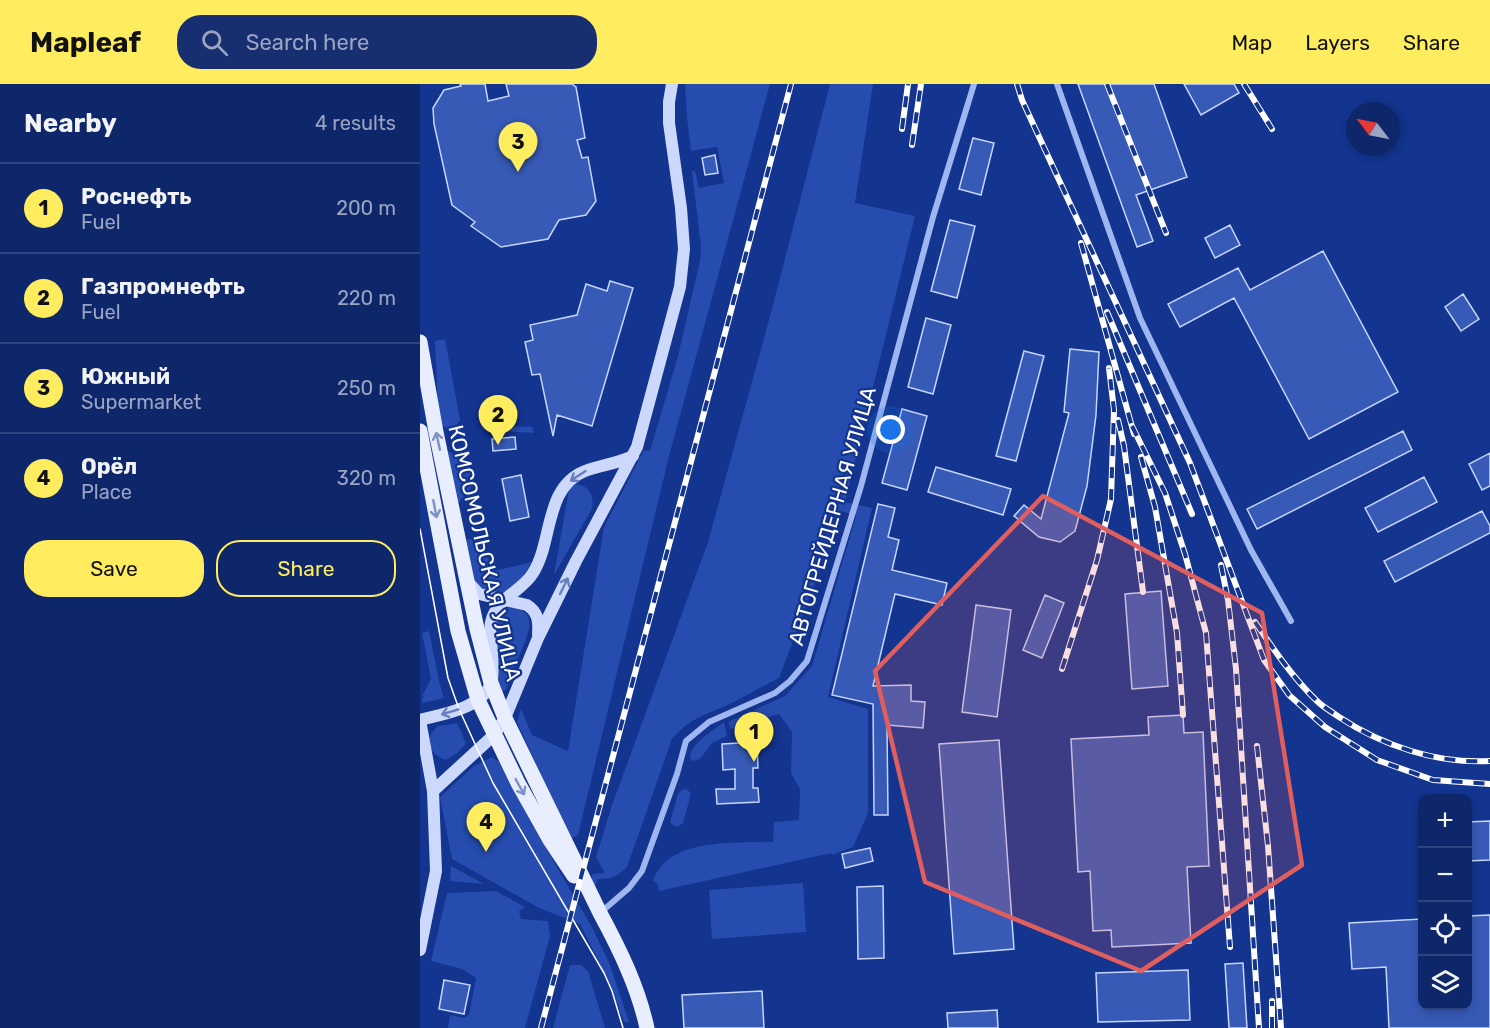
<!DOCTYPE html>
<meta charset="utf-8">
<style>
body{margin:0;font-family:Rubik,sans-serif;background:#172f71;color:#f1f3f6}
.controls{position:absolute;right:18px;bottom:18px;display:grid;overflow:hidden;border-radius:12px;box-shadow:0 3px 9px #0003}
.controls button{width:54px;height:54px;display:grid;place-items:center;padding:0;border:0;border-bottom:2px solid #2e447e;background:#0e276b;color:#f1f3f6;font:30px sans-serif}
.compass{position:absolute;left:926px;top:18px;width:54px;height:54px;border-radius:50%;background:#0e276b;box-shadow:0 3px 9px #0003;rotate:302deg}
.you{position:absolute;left:471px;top:346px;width:21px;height:21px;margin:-15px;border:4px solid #fff;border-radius:50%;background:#1a73e8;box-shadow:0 0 0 9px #1a73e833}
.badge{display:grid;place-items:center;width:39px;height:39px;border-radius:50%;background:#ffec5f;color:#111;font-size:20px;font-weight:700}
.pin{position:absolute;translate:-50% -50px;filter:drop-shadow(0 2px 3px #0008)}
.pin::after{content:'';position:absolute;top:32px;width:21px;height:18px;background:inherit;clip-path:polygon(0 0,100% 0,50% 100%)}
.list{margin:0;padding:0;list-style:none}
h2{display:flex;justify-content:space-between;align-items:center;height:78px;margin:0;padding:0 24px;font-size:26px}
h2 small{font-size:20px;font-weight:400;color:#9ba5c1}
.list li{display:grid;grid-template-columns:39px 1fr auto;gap:18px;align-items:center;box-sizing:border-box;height:90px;padding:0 24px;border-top:2px solid #2e447e}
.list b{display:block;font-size:22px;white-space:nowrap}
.list p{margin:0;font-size:20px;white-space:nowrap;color:#9ba5c1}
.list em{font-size:20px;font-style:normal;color:#9ba5c1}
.actions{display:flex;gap:12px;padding:18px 24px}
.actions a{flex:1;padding:14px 0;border:2px solid #ffec5f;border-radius:24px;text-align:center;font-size:21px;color:#ffec5f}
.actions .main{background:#ffec5f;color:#111}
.icon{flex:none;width:33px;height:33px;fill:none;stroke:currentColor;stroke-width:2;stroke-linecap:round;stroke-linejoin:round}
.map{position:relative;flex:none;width:1070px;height:944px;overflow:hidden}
header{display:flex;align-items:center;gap:36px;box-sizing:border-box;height:84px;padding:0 30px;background:#ffec5f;color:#111}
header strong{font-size:28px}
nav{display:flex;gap:33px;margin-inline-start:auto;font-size:21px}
.search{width:420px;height:54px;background:#172f71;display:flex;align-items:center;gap:15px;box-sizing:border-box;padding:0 21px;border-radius:24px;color:#9ba5c1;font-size:22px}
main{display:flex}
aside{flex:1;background:#0e276b}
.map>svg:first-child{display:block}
</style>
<header>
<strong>Mapleaf</strong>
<div class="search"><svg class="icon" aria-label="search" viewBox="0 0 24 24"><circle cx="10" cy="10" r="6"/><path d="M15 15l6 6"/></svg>Search here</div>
<nav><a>Map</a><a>Layers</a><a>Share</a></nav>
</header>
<main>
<aside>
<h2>Nearby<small>4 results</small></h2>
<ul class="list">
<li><span class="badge">1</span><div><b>Роснефть</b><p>Fuel</p></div><em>200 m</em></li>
<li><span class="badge">2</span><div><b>Газпромнефть</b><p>Fuel</p></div><em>220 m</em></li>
<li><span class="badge">3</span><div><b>Южный</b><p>Supermarket</p></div><em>250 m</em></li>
<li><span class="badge">4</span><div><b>Орёл</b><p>Place</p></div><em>320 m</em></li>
</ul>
<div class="actions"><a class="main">Save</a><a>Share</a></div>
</aside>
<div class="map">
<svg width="1070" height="944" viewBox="0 0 1070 944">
<rect width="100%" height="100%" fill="#13348f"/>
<path fill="#254cae" d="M265,0h85l-101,372 -91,379 -8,4 -53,-117 4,-13 11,26 36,16 36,-224 40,-77 6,1 28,-95 22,-95 1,-15 -9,-75h3l4,17 25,-5 -7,-36 -26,4 -4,-34z
M410,0h43l-18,119 60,13 -70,286 27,6 -44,189 40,12v104l-15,34 -21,8 -1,-2 -172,38 -2,-8 -4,-2c14,-44 83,-38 120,-39l1,-20 25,-2 1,-31 -9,-16 1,-41 -13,-18 -48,15 -3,-7 57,-26 27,-30 44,-150 -14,-5 -63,167c-16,8 -31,17 -47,25 -26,12 -40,13 -60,36l-45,128c-9,9 -16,12 -29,12l-6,14v-19l13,-1 -9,-16 15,-49 97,-266 64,-233z
M25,255l15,81 -4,6 -9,2 -6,-3 -3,-16 -3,-68z
M64,341l48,2 2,6 -49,-3z
M25,365l25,16 4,19 -18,22z
M152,400c16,-1 23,11 20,25l-38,66 15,-86z
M56,454l7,3 9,28 6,1 34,-8c-6,10 -14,24 -25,29 -11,6 -27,1 -33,-9 -7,-11 -8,-30 -10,-42z
M88,523c33,2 20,28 12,47 -5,12 -9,24 -14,36l-5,1 -3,-2 -2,-67 7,-12z
M9,547l10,50 5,17 -22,5 1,-9 8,-15 -9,-46z
M304,638l3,14 -15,7 -12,16 -7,2 -3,-2c-1,-15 23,-28 34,-37z
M37,639l9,20 -1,2 -9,9 -10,6c-18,-7 -23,-21 -8,-34z
M72,673l7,5 30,57 64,110 17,36 19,57h-5l-15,-40 -29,-58 -41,-16 -87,-49 -12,-62 34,-31z
M263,705l5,1 3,4 -8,29 -4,3h-5l-4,-4 8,-28z
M31,782l33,18 -34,-3z
M383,799l3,49 -94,7 -3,-49z
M76,807l29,16 -6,4 2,8 27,2 2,15 -25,92h-77l2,-13 14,3 5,-3 7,-37 -14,-9 -31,-8 16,-68z
M150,881h11l7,6 17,57h-52z"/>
<path fill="#375ab7" stroke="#c6d5fc" stroke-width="1.5" d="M40,0h25l3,17 21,-5 -3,-12h66l4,3 9,51 -8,2 5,18 6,-1 8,44 -10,14 -27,5 -11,19 -47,8 -30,-21 4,-4 -23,-17 -18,-81 -1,-16 11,-18 17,-4z
M658,0h76l33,93 -51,18 17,46 -16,6z
M764,0h50l5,9 -38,22z
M553,54l21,5 -13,52 -22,-6z
M295,71l3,18 -13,2 -3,-17z
M530,136l25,6 -18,72 -26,-7z
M810,141l10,20 -25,13 -10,-20z
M903,167l75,141 -89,47 -75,-141 -54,29 -12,-23 70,-36 12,22z
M190,197l23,7 -41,138 -35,-11 -4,21 -13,-62 -8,1 -7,-33 8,-2 -3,-15 47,-10 9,-31 21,7z
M1043,210l16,25 -18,12 -16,-24z
M506,234l25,7 -18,69 -25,-7z
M650,265l29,3 -3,63 -9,71 -12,45 -15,11 -21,-5 -25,-21 10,-11 17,14 28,-106 -5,-1z
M604,267l20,5 -28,105 -20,-5z
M482,325l25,7 -20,74 -25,-7z
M983,347l9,19 -155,79 -10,-20z
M95,353l1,12 -23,2 -1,-12z
M1070,369v33l-8,4 -13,-26z
M516,383l75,22 -8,26 -75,-23z
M101,391l8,42 -19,4 -8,-42z
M1004,393l13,25 -59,30 -13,-24z
M458,420l17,4 -7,29 11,3 -7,30 55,13 -5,22 -47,-11 -22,92 38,-1v16l14,1 -2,26 -36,-3 1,90h-14l-1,-111 -41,-9z
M1062,427l8,15v7l-95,49 -11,-21z
M741,507l7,95 -36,3 -7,-95z
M625,511l19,8 -22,55 -19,-8z
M556,521l35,5 -14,107 -35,-5z
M763,631l1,18 19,-1 6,134 -22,1 4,76 -79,4 -1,-17 -18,1 -3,-60 -12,1 -7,-133 78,-4 -1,-18z
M579,656l15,209 -60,5 -15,-210z
M337,658l1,26h-5v20h5l1,14 -42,2 -1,-15h19v-20l-12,1 -1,-26z
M1070,737v39l-23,1v-39z
M450,764l3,13 -28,7 -3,-14z
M463,802l1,72 -26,1 -1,-72z
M1070,831v113h-101l-3,-61 -34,2 -3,-46 73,-4v86h45v-89z
M823,879l4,65h-18l-4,-64z
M768,886l2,50 -92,2 -2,-49z
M24,896l26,5 -6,29 -25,-5z
M342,907l2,37h-80l-2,-33z
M577,926l1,18h-50l-1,-15z"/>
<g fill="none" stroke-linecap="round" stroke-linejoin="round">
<path stroke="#9fb6f1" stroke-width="6" d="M637,0l83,234 111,232 40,71
M180,829l29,-25 13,-17 35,-97 9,-33 23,-19 66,-29 15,-12 17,-20 54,-175 72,-269 41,-133"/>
<path stroke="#cdd9fc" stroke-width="12" d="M48,498l11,12 48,11c11,7 12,16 11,29
M0,636c23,-6 60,-11 71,-36 3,-9 1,-23 1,-32 -1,-12 -4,-25 1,-36 7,-19 30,-26 40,-43 20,-31 11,-86 52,-102 16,-6 31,-7 48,-15
M13,707l61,-56 11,-17 33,-80 38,-77 61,-114 43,-160 4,-38 -3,-41 -12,-85v-21l3,-18
M0,866l16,-79 -3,-80 -13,-71"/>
<path stroke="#e9eeff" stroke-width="15" d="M0,258l16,90 41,197 14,54 14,35 95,195c20,37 38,74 47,115
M0,347l38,200 20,69 40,83 32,57 24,36"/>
<path stroke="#fff" stroke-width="1.5" d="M0,445l28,149 11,31 34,74 111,190 8,18 11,37"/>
<g stroke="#fff" stroke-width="6">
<path id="rail" d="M597,0l5,16 168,363 74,197 25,35 36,32 52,33 56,20 57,4
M687,0l59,149
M824,0l28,45
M482,45l6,-45
M492,61l9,-61
M661,159l53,191
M687,228l85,202
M698,336l6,26 19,146
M712,342l33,67 20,61 21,79 24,314
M721,373l14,50 22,126 6,82
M801,481l7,35 8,69 23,359
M835,538c19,28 38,56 62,79 6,6 15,11 22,16 44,29 98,47 151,44
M642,585l35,-109 14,-61 3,-89 -5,-42
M837,662l11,100 13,182
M121,944l250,-944
M852,944v-27"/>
</g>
<use href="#rail" stroke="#13348f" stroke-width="4" stroke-dasharray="11" stroke-linecap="butt"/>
</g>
<defs><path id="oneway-shaft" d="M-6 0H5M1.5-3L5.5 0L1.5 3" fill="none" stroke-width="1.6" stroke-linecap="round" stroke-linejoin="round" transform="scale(1.5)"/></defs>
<g stroke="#7e91c7">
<use href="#oneway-shaft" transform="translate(18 357) rotate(-102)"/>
<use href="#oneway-shaft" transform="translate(15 425) rotate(79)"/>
<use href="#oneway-shaft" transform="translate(100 703) rotate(61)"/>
</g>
<g stroke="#677ec0">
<use href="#oneway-shaft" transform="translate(158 392) rotate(147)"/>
<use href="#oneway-shaft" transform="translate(144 502) rotate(-64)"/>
<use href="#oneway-shaft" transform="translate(30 628) rotate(163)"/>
</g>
<path fill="#e05e5e" fill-opacity="0.2" stroke="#e05e5e" stroke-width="4.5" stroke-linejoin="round" d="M623,412l219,117 40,252 -161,106 -216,-89 -50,-211z"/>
<g text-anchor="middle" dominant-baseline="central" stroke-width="4.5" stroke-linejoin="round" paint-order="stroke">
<g font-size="21" fill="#fff" stroke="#13348f">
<text transform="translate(412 432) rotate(-74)">АВТОГРЕЙДЕРНАЯ УЛИЦА</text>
<text transform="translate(65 469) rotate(77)">КОМСОМОЛЬСКАЯ УЛИЦА</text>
</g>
</g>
</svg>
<div class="controls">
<button>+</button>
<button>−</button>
<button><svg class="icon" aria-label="locate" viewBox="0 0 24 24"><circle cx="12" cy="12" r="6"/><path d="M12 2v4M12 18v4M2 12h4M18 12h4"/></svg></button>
<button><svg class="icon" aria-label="layers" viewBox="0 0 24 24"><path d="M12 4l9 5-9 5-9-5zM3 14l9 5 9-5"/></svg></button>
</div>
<svg class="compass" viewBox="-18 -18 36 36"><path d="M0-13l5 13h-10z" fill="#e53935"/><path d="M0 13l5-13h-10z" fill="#9ba5c1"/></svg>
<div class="you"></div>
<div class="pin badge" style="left:334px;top:678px">1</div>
<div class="pin badge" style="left:78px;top:361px">2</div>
<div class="pin badge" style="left:98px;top:88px">3</div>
<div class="pin badge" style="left:66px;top:768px">4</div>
</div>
</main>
